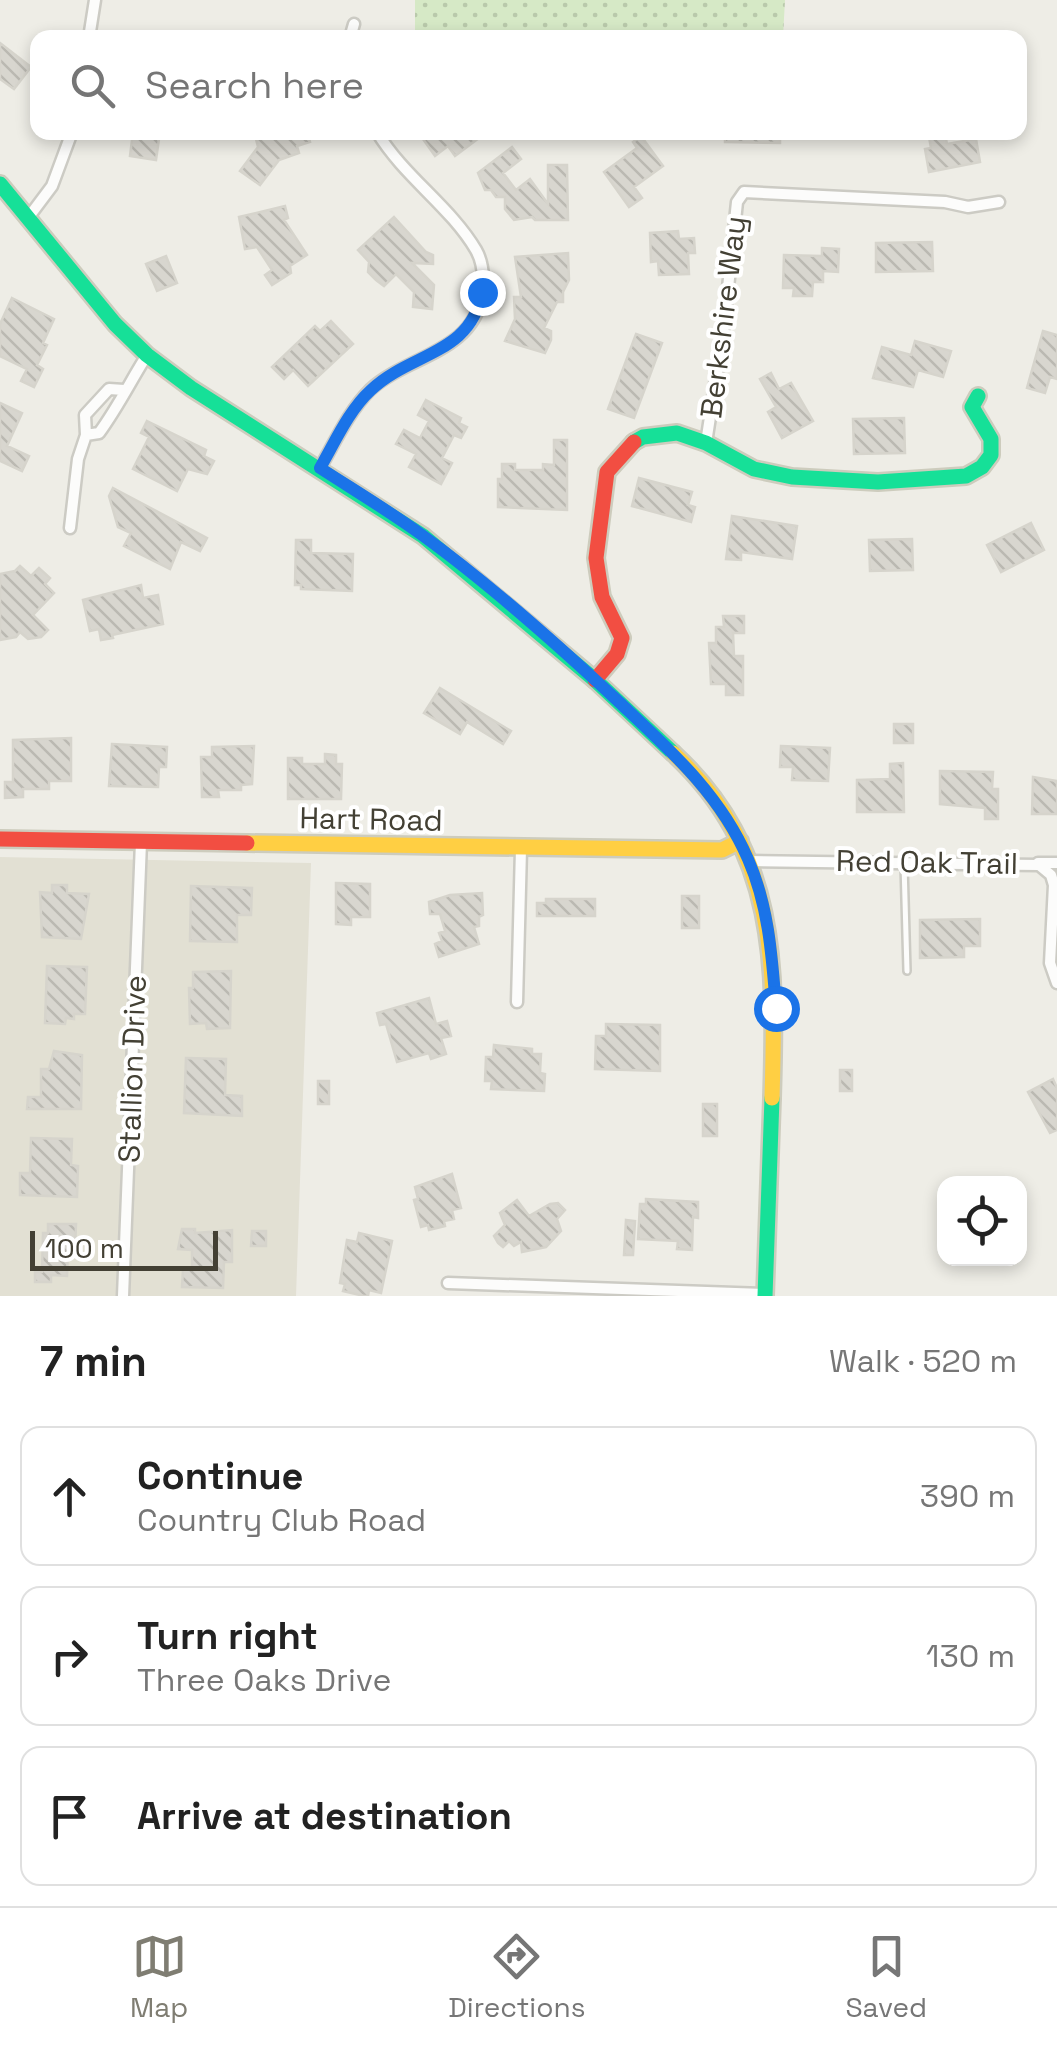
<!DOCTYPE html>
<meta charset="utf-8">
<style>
body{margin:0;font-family:"Space Grotesk",sans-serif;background:#f2f2f2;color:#222}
.controls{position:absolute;right:30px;bottom:30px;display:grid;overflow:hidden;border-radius:20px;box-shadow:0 5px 15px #0003}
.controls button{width:90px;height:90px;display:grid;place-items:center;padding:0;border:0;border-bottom:2px solid #e0e0e0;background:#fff;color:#222;font:50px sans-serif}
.scale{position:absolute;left:30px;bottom:25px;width:188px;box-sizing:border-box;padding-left:10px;border:5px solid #434034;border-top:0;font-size:28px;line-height:35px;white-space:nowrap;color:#434034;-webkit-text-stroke:8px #fff;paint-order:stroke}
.stop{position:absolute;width:30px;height:30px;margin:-22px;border:8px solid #1a73e8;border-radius:50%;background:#fff}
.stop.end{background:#1a73e8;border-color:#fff;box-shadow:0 2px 10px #0008}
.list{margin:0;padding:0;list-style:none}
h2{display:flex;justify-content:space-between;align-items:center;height:130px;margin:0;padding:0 40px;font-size:42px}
h2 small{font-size:32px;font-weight:400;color:#767676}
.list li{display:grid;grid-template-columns:65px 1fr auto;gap:30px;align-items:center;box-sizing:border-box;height:140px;margin:0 20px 20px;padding:0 20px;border:2px solid #e0e0e0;border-radius:20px}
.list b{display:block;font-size:38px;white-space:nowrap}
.list p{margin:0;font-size:32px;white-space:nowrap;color:#767676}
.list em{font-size:32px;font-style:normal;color:#767676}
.icon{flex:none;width:55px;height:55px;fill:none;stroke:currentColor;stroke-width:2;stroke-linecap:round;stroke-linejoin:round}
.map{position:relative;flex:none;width:1057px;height:1296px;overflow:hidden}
.search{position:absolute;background:#fff;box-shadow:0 5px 15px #0003;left:30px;right:30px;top:30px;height:110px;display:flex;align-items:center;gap:25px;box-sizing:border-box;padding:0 35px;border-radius:20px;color:#767676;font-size:38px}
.sheet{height:610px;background:#fff}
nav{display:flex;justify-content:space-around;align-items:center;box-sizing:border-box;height:140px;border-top:2px solid #e0e0e0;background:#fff;font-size:28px;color:#767676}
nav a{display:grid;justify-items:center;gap:5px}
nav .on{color:#7f7d72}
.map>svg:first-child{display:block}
</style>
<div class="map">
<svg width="1057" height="1296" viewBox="0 0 1057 1296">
<defs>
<pattern id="park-dots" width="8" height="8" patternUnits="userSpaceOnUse" patternTransform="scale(2.5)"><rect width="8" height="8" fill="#d6e9c6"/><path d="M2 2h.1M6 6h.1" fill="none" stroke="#b9c9ab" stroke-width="1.8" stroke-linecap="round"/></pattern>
<pattern id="building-back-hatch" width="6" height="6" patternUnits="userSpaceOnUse" patternTransform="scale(2.5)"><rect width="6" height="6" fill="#d8d6cf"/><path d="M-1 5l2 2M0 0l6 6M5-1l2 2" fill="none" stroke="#bbb9b2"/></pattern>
</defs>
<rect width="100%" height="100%" fill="#eeede6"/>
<path fill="#e2e0d3" d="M0,857l311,6 -15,433h-296z"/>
<path fill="url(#park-dots)" d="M415,0h370l-2,37 -368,1z"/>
<path fill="url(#building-back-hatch)" stroke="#d6d4cc" stroke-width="2.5" d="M0,43l31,24 -17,22 -14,-10z
M133,132h27l-4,28 -26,-4z
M268,132h39l3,10 -13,4 2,7 -20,7 -19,25 -20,-14 18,-24 -2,-8z
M418,132h69l-32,24 -7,-10 -13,10z
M725,132h55v11l-55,-1z
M945,134l2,10 29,-5 4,23 -51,10 -4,-23 6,-1 -2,-11z
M641,136l22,30 -29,21 8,11 -13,9 -25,-35 33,-24 -4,-6z
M512,147l9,12 -18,14 13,17 14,-11 18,25v-39h19l1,55h-33l-3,-3 -18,3 -9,-11v-12h-9l-5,-7h-6l-7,-17z
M285,206l3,12 -4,2 23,35 -17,11 1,7 -19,12 -7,-10 7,-5 -15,-23 -12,2 -6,-32z
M394,217l32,35 7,3v9l-21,-1 22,22 -2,24 -19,-2 1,-15 -18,-18 -12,12 -8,-6 -8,-8 1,-10 -11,-12z
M678,231l1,8 15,-1 1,15h-7l1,21 -30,1 -1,-14 -7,1 -1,-29z
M932,242l1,29 -57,1v-29z
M822,248l17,1 -1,23 -15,-1v11h-10l-1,14h-19l1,-8h-11l1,-33 38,1z
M568,253l1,27 -6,12v10h-6l-13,26 7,3v9l-6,13 -40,-12 10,-22 -1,-22h7l-6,-40z
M166,256l11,27 -20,8 -11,-27z
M12,298l42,21 -11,24 4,2 -10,20 6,4 -9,18 -13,-6 6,-12 -27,-13v-32z
M331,321l22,23 -45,42 -15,-16 -9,9 -12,-12 43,-41 5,5z
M1043,331l14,4v44l-7,-2 -5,16 -18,-5z
M636,334l26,9 -28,75 -26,-9z
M915,341l36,10 -8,26 -25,-7 -5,17 -40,-9 9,-31 29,8z
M771,373l8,16 12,-6 22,38 -31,17 -14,-26 8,-5 -16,-28z
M426,400l35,18 -2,5 8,4 -6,11 -7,-3 -12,23 10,5 -11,21 -32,-17 7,-13 -20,-10 8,-14 16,8 9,-17 -11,-6z
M0,403l22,10 -15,33 22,10 -7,15 -22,-10z
M904,418l1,35 -51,1 -1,-35z
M147,421l59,29 -2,6 10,5 -7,13 -19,-5 -11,22 -44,-22 16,-32 -8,-4z
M554,440h13v70l-69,-3v-28h4v-15h13v6h28v-6l11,1z
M639,478l53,14 -4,13 7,2 -4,15 -59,-16z
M113,488l94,50 -7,13 -19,-9 -11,27 -46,-23 7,-13 -13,-6 -9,-31z
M732,516l65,10 -5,33 -51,-7v8l-15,-1z
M1031,523l13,27 -43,22 -14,-27z
M912,539l1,31 -43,1 -1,-31z
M296,540h15v13l42,1 -1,37 -51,-2v-4h-6z
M20,566l11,10 8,-8 11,10 -5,6 9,9 -21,22 15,15 -7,7 -13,2 -8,-7 -4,5 -16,3v-66l15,-3z
M141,585l2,13 15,-3 5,29 -51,11 1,3 -12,2 -2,-11 -9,2 -7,-31z
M723,616h21v17h-11l1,23h9v39h-17v-11h-15l-2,-41h7v-16h8z
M440,688l71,43 -8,13 -36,-22 -7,12 -36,-21z
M894,724h19v19h-19z
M71,738v43h-22v8h-26v8l-18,1v-16h8v-42z
M112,744l55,3 -1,20h-7l-1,20 -49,-1z
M254,746l-2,38 -11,1v5h-23l1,7h-17l-1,-40h11v-10z
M781,746l49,2 -2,33 -36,-1 1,-13h-13z
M325,754l11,1v9h6l-1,35h-53v-41h14v6h23z
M903,763l1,49h-47v-32l33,-1v-15z
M940,771l53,1 -1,17h6v30h-13v-11l-45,-4z
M1033,777l24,4v33h-25z
M336,883l34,1v33h-19v8l-15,-1z
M52,885h15v8l22,1 -8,45 -39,-2 -2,-45 12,1z
M191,886l61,2 -1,27h-14v27l-47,-1z
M482,893l1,22 -4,2v9l-5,1 5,17 -40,13 -4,-13 7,-3 -3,-8 6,-2 -5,-17h-10l-1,-12 21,-7z
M682,896h17v32h-17z
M546,899h49v17h-58v-13h9z
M980,919v27h-16v11l-44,1v-38z
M47,966l40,1 -2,47h-11v5l-8,-1 -1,6 -20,-1z
M231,971l-1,57 -23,1 -1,-6 -16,1 -1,-36h4v-16z
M429,998l7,26 11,-3 4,15 -10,2 5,16 -15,5 -2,-6 -32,9 -11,-38 -6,1 -3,-12z
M606,1024l54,1v46l-65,-2 1,-33h10z
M494,1045l38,4v5h9l-1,19 5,1 -1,17 -53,-2 1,-8h-7l1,-24h7z
M54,1051l28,4 -1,54h-54l1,-12h13v-28h8z
M186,1058l40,1 -1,36 17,1v20l-58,-3z
M840,1070h12v21h-12z
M1053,1079l4,9v42l-7,3 -22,-41z
M318,1081h11v23h-11z
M703,1104h14v32h-14z
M31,1138l41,1 -1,26 7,1 -1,31 -57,-2v-22h10z
M452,1174l9,34 -9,2 2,9 -10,2 1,5 -16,4 -1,-5 -7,2 -7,-27 4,-1 -3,-12z
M646,1199l52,3v16l-5,-1 -1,33 -15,-1 1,-8 -40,-2 2,-35h6z
M517,1200l12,16 21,-12 8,-1 7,7 -8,9 4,12 -15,16 -24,5 -1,-10 -7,4 -5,-5 -6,6 -5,-4 -4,-7 11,-11 -5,-12z
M626,1220l9,1 -2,34h-9z
M48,1224h28l-1,27h-7l-1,25 -16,-1v7h-16v-10h7l1,-39h5z
M182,1229h13v4l37,-3v32h-8l-1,26 -41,-1 1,-18h9v-19l-14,-1z
M252,1231h14v15h-15z
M359,1233l33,8 -11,52 -12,-3 -1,6h-4l-21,-5 2,-7 -5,-1 7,-43 10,2z"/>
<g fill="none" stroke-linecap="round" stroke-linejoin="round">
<g stroke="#cccbc4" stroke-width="10">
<path id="lane" d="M904,864l3,107"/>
</g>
<g stroke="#cccbc4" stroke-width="15">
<path id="street" d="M89,38l6,-38
M350,38l4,-14
M28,218l24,-32 20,-54
M86,435l13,-2c19,-26 31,-51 48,-78
M706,443l18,-117 13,-124 7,-10 201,10 23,5 31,-5
M320,468c15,-26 29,-57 50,-78 36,-34 103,-37 112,-95 2,-15 2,-31 -6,-45 -26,-44 -72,-73 -99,-118
M70,528l8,-69 8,-24 -1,-20 24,-26 15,1
M749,861l290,4 12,10 3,10 -4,78 7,20
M1038,863h19
M517,1002l4,-153
M448,1283l317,11
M123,1296l18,-454"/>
</g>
<g stroke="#cdccbd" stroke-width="20">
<path id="fast" d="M0,184l115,140 32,31 44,33 232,148 172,144 78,73
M634,442l9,-5 34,-4 29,10 48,26 38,8 86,5 88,-6 16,-9 9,-12v-16l-19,-32 6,-11
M765,1296l7,-198"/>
</g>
<g stroke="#cdccbd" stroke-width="20">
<path id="slow" d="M673,753c105,97 103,213 99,345
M247,843l475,7 18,-9"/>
</g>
<g stroke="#cdccbd" stroke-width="20">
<path id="jam" d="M595,680l22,-26 5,-16 -20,-41 -6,-39 11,-86 27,-30
M0,839l247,4"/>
</g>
<use href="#lane" stroke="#fcfcfb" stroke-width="5"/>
<use href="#street" stroke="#fcfcfb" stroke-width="10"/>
<use href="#fast" stroke="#16e098" stroke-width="15"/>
<use href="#slow" stroke="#ffcf43" stroke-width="15"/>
<use href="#jam" stroke="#f24e42" stroke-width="15"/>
</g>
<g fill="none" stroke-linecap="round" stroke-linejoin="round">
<path stroke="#1a73e8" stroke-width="12" d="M482,292c-11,63 -71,60 -111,98 -22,20 -36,52 -51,78 34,22 69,43 102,67 69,50 135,109 197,167 51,48 101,92 129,157 21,48 24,98 28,149"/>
</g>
<g text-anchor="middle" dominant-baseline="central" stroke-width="8" stroke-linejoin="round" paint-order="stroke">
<g font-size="30" fill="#434034" stroke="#fff">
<text transform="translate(723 317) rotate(-83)">Berkshire Way</text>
<text transform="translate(371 819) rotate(1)">Hart Road</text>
<text transform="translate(927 862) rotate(1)">Red Oak Trail</text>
<text transform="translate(132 1069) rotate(-88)">Stallion Drive</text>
</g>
</g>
</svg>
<div class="controls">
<button><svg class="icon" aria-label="locate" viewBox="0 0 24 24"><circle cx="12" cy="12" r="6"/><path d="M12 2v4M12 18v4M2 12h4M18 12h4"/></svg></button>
</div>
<div class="scale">100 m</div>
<div class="stop" style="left:776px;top:1008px"></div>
<div class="stop end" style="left:482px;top:292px"></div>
<div class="search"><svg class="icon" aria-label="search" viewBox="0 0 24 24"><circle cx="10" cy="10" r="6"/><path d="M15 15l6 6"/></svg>Search here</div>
</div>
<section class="sheet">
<h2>7 min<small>Walk · 520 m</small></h2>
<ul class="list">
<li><svg class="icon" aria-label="ahead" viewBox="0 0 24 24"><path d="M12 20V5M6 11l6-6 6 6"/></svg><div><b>Continue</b><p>Country Club Road</p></div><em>390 m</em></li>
<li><svg class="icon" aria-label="right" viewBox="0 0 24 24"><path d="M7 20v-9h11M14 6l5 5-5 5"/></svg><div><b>Turn right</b><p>Three Oaks Drive</p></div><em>130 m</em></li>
<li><svg class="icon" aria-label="arrive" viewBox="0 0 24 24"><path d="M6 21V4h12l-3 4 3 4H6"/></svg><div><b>Arrive at destination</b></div></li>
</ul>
</section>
<nav>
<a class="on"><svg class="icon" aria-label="map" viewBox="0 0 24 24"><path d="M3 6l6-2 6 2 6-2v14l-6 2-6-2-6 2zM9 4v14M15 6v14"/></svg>Map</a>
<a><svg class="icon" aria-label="directions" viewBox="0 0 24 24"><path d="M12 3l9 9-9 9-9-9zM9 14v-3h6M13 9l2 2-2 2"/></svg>Directions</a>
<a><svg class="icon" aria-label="saved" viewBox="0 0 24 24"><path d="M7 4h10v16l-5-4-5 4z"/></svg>Saved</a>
</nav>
